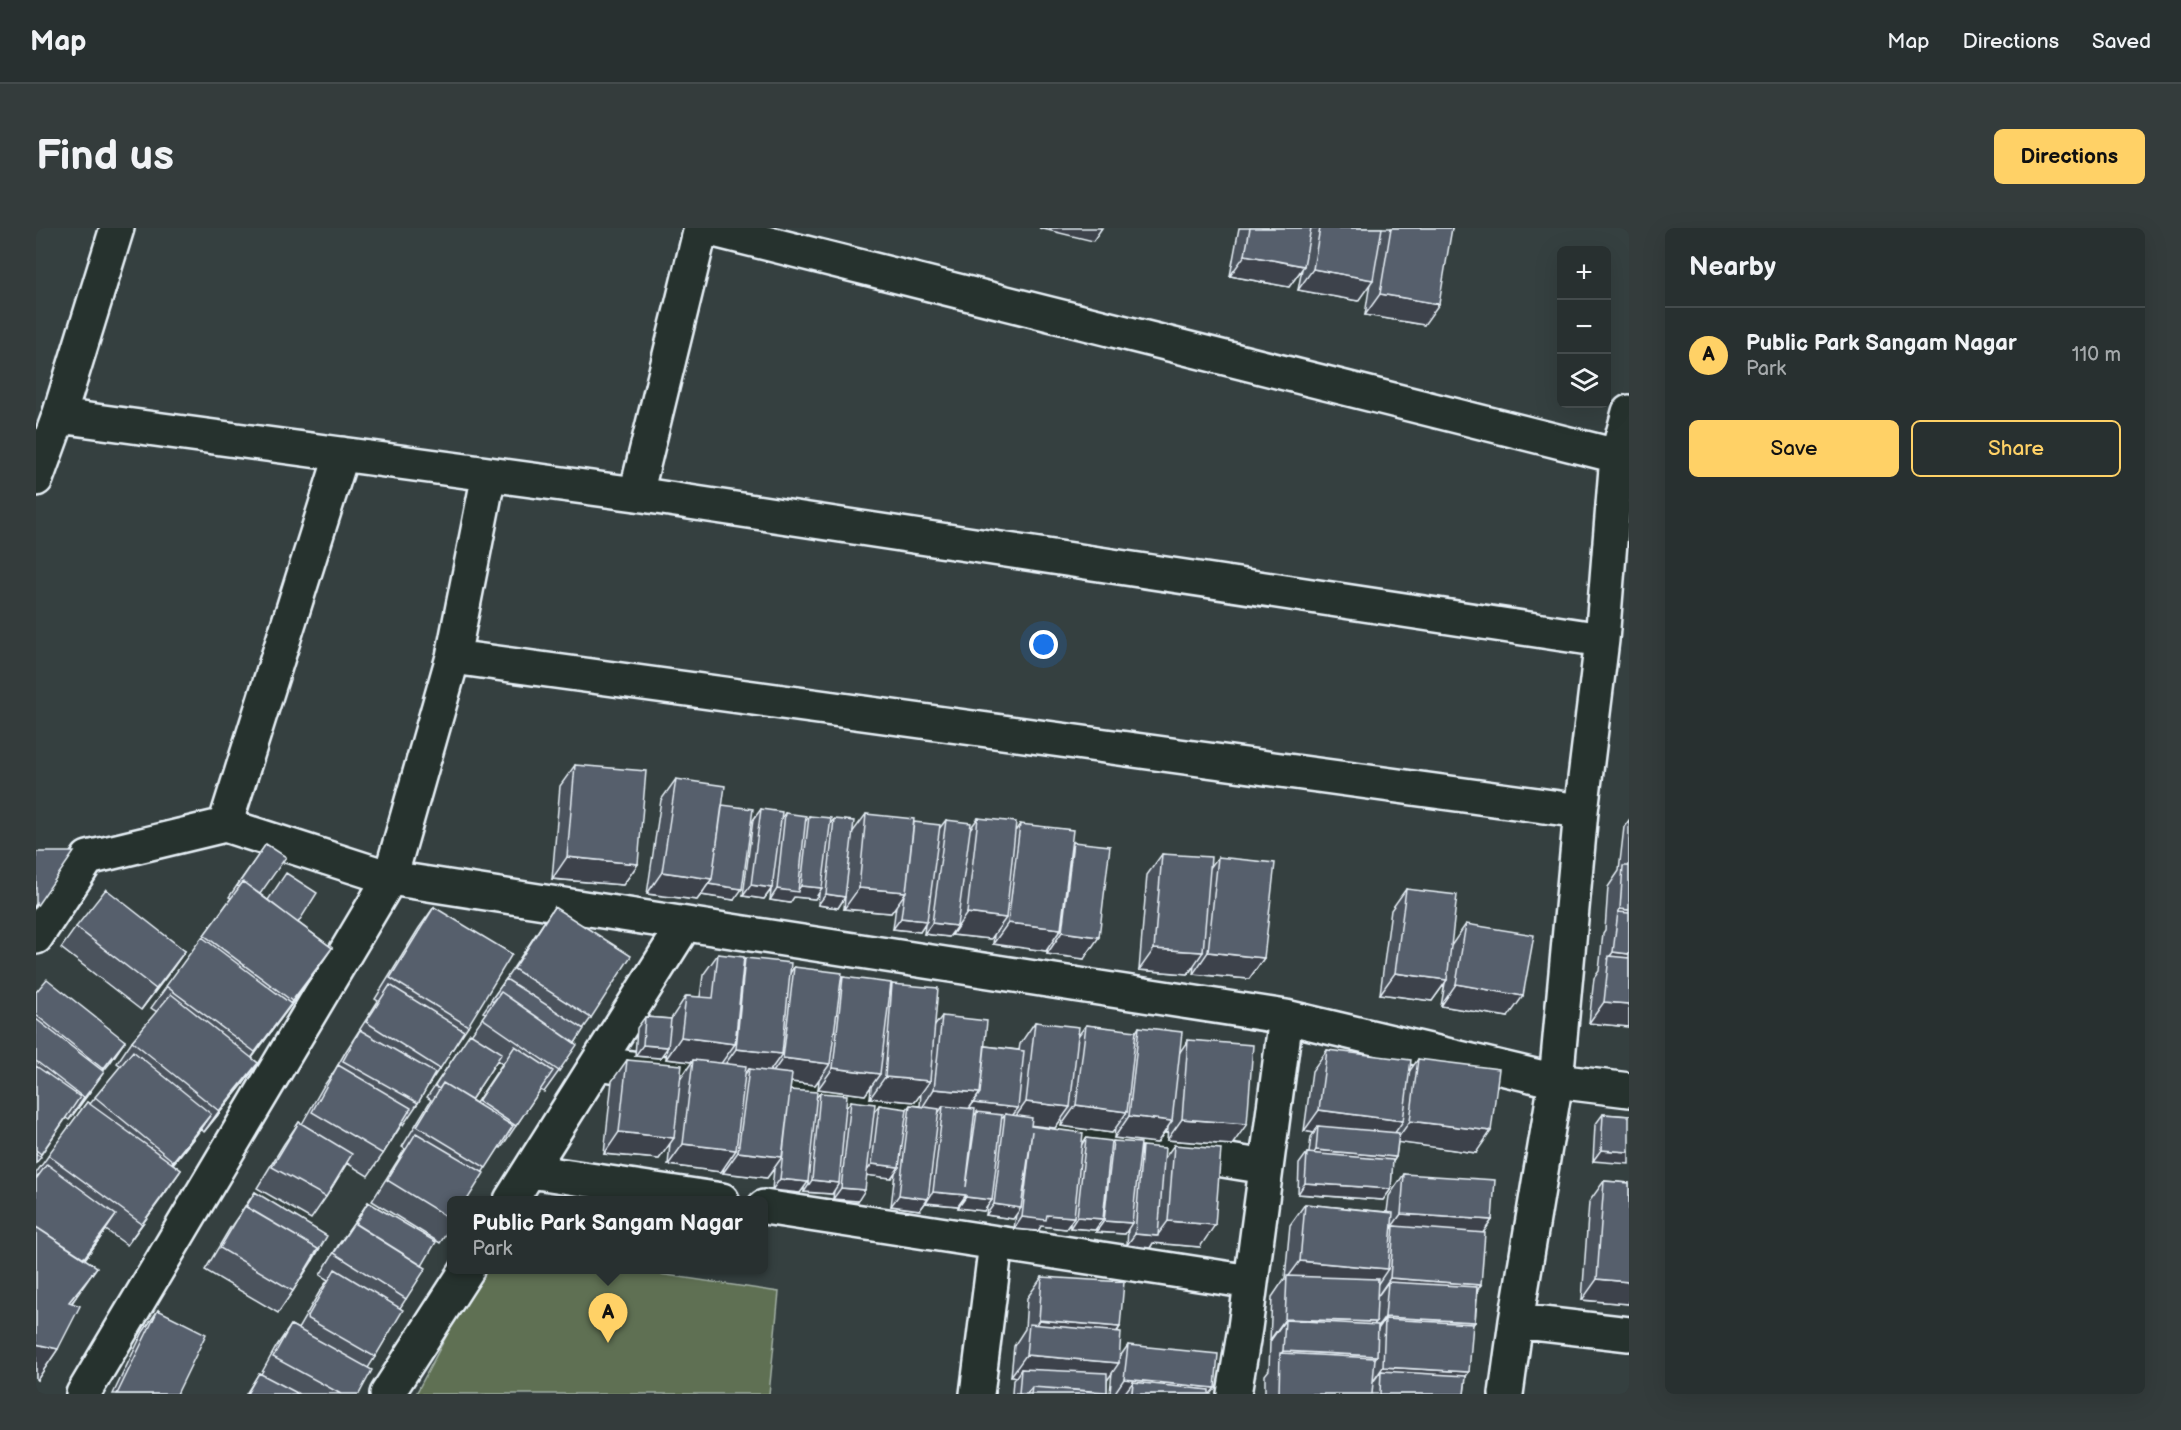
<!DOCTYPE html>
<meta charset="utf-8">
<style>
body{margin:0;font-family:"Balsamiq Sans",sans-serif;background:#343c3c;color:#f1f3f6}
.controls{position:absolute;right:18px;top:18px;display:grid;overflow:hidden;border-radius:9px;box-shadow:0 6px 24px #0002}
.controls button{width:54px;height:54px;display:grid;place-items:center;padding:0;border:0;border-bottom:2px solid #444b4c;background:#283030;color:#f1f3f6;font:30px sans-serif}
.you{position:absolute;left:1008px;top:417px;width:21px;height:21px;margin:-15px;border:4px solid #fff;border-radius:50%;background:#1a73e8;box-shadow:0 0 0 9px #1a73e833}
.badge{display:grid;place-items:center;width:39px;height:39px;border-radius:50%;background:#ffd166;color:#111;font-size:20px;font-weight:700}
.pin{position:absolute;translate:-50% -50px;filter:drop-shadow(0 2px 3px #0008)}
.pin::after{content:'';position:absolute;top:32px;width:21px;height:18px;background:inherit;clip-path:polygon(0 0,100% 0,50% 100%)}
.popup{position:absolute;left:411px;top:968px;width:321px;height:78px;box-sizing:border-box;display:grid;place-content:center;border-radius:9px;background:#283030;filter:drop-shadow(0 2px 4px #0005);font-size:20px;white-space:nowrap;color:#a5a9ab}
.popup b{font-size:22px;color:#f1f3f6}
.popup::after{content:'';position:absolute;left:50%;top:100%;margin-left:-12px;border:12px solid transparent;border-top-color:#283030}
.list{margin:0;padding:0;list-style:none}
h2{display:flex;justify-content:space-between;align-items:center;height:78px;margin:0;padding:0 24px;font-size:26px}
h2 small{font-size:20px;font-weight:400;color:#a5a9ab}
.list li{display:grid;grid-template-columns:39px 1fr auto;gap:18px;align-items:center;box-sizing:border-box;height:96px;padding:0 24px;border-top:2px solid #444b4c}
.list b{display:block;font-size:22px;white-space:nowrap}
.list p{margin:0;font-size:20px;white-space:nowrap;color:#a5a9ab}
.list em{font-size:20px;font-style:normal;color:#a5a9ab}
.actions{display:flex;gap:12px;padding:18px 24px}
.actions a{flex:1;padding:14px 0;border:2px solid #ffd166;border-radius:9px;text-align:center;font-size:21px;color:#ffd166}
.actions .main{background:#ffd166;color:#111}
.icon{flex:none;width:33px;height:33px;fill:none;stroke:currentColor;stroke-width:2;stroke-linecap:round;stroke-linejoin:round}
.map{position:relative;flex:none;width:1593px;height:1166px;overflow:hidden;border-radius:9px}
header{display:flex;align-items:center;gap:36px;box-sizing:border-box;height:84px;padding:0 30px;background:#283030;border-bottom:2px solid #444b4c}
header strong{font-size:28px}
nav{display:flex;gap:33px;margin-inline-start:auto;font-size:21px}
.intro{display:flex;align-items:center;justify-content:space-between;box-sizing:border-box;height:144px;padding:0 36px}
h1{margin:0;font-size:42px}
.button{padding:15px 27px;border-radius:9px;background:#ffd166;color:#111;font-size:21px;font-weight:700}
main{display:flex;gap:36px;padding:0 36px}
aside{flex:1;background:#283030;border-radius:9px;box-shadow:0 6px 24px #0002}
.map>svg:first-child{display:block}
</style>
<header>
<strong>Map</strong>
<nav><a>Map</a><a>Directions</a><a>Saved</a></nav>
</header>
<div class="intro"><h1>Find us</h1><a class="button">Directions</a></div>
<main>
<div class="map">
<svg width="1593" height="1166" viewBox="0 0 1593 1166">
<rect width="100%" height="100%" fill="#354040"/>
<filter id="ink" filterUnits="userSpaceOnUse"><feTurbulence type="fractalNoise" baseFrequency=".0167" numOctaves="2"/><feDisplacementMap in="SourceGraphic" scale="12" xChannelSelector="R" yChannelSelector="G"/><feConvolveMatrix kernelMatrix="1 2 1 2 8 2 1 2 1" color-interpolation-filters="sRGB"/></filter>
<g filter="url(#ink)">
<path fill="#5e7053" stroke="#a3b0a6" stroke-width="1.5" d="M445,1042h152l146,22 -10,102h-353z"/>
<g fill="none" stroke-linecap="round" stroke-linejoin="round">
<g stroke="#e8f1f8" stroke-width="38">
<path id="minor" d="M670,0l911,228
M23,188l577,78 966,146
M0,251l23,-63 58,-188
M600,266l65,-266
M417,429l1128,154
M189,597l117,-371
M0,709l52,-79 137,-33 165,53 896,139 270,64 73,9
M562,835l354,53
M1003,902l227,37
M494,943l192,29
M475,972l174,-276
M728,979l487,75
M1480,1093l113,13
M47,1166l307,-516 63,-221 36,-183
M351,1166l80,-124
M941,1166l19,-151
M1198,1166l11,-66 41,-311
M1470,1166l10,-73 40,-240 25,-270 21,-171 15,-184 12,-44"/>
</g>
<use href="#minor" stroke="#26332d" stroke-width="33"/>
</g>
<path fill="#4b525d" stroke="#e8f1f8" stroke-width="1.5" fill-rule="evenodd" d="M1203,0h213l-28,97 -59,-10 5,-32 -12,18 -60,-11 4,-21 -13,18 -59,-11z
M539,537l63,99 -15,21 -71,-6 8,-93z
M640,551l46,26 12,95 -33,-5 -4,5 -50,-6 14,-94z
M725,581l20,10 4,-6 20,9 4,-6 21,8 4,-5 18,14 14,-19 47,8 26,7 7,-9 24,9 8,-11 38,12 4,-6 51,20 2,-2 11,117 -37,-5 1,-7 -2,4 -53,-7 1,-9 -3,4 -39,-4 1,-2 -4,4 -25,-3 1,-10 -5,8 -27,-3 3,-23 -5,7 -47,-4 1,-12 -7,11 -20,-3 1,-12 -4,6 -21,-2 -4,6 -20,-3 1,-10 -7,9 -21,-3 10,-76z
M1593,592v207l-40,-4 5,-45 5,-7 4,-38 2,-3 3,-43 11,-16 5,-44z
M230,616l-6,50 72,54 -80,110 6,5 -15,21 -39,48 -3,-3 -28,35 8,6 -54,75 -21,-15 -21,29 -9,38 -4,6 -14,46 -21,31 -1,-1v-206l51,-71 3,2 31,-38 -4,-3 15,-22 25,-29 -6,-4 80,-110 -2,-1z
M1126,626l48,14 8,-11 46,101 -15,21 -56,-5 1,-8 -6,8 -49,-4 8,-95z
M1370,661l45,57 15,-22 42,93 -67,-11 4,-23 -13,18 -52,-7 11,-84z
M398,679l34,119 -41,61 -9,16 -15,22 -1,-1 -19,30 -15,22 -21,-13 -21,34 -15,22 -54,-31 27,-44 15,-22 3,2 21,-37 12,-17 11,-19 32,-50 -3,-2 44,-71z
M518,679l37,111 -8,11 -24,42 -15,21 -4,-2 -39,58 -2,-1 -17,26 -30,27v25l-12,18 -68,-42 33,-52 -3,-2 29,-47 -4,-3 36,-53 9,-11 14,-20 -3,-1 23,-33zM461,832l5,4 -26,39 -5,-3z
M40,699l109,24 -44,59 -80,-62z
M682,726l26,7 1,-3 45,15 4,-6 47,14 2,-4 47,10 2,-3 42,43 8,-11 43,30 34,4 1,-6 15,-22 43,14 8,-11 50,7 3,-5 41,25 8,-12 44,105 -65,-5 1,-13 -11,16 -43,-5 1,-10 -3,5 -51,-7 1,-8 -7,10 -24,-3 51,19 4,-6 25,5 2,-2 27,8 2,-3 22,13 10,-14 26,102 -47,-4 -3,5 -23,-3 1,-16 -3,5 -29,-2 1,-5 -2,3 -25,-2v-4l-4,5 -25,-3 -3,5 -24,-2 2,-15 -3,5 -27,-4 1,-9 -3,5 -26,-3v-2l-32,-3v-1l-6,8 -29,-4 4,-33 -4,5 -24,-3 -9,26 -25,-2 1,-9 -2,4 -28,-2v-5l-4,6 -28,-3 2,-21 -7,9 -44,-5 1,-6 -3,5 -53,-7 2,-22 -11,16 -55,-5 8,-73 15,-21 54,18 11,-16 -26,-3 1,-12 -7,11 -25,-2 2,-28 8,-11 26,2 15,-23 14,1 3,-22zM783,852l-1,9 47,6 6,-8 -1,11 45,4 6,-9 -1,13 -10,-1 -4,5 -27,-5 -5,7 -23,-11 -5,7 -26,-15 -4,5 -26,-8 1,-8 24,3z
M0,764l89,49 -22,30 -14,22 -20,27 -3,-2 -26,38 -4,7z
M1291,822l82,22 9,-13 58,94 -78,-11 -2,15 -4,6 -1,26 -8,11 -85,-6 1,-30 8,-11h2l2,-16 3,-4 -10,-2 8,-60z
M1567,886l26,2 -36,45 2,-36z
M1368,946l88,46 -9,13 -8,89 -3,3 -8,69h-199v-19l4,-5 1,-28 1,-2h-1l2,-43 13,-19 5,-53 15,-21 82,8 2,-16z
M1568,953l25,2v121l-47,-4 7,-98z
M219,964l58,68 -20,31 -15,22 -73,-43 25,-42z
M332,974l54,64 -16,33 -6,9 -25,49 -7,11 -9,26h-113l13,-21 2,1 15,-27 15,-22 7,4 22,-38 8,-11 -8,-5 19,-31 15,-21z
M1006,1049l78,50 -3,5 2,26 9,-13 82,49h-198l1,-14 3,-3 -5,-1 3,-30 11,-17 2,-31zM1076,1144l-2,21 -3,-1v-12z
M122,1082l19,84h-64l30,-62z"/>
<path fill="#3d424c" stroke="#e8f1f8" stroke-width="1.5" d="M1003,0h63l-9,13z
M1209,27l59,11 -15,21 -59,-11z
M1277,41l60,11 -15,21 -60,-11z
M1344,66l59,10 -15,21 -59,-10z
M531,629l71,7 -15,21 -71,-6z
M626,644l50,7 -15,21 -50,-6z
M672,656l34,5 -8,11 -33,-5z
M715,657l21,3 -8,11 -21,-3z
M765,658l21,2 -7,11 -21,-2 -4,6 -20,-3 7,-11 20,2z
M823,660l47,4 -15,21 -47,-4z
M790,666l19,3 -7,11 -20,-3z
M1584,681l9,1v23l-11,-20z
M931,685l39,5 -15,21 -39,-4z
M865,690l26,3 -7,11 -27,-3z
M896,695l25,3 -8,11 -25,-3z
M972,695l53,6 -15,22 -53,-7z
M1026,704l37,5 -15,22 -37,-5z
M296,720l-15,22 -77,104 52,-73z
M1118,721l49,3 -15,22 -49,-4z
M149,723l-15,21 -29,38 15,-21z
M1172,724l56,6 -15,21 -56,-5z
M1577,724l16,2v23l-21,-18z
M1359,745l52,7 -15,21 -52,-7z
M1420,756l67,12 -15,21 -67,-11z
M1568,774l25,2v23l-40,-4z
M645,809l54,7 -15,21 -27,-5 -1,2 -26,-3z
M89,813l-15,22 -22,27 15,-21z
M607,817l25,2 -8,11 -25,-2z
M700,821l46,5 -15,21 -18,-6 -3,4 -25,-3z
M747,830l47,6 -15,21 -47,-6z
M222,835l-15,21 -39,48 15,-21z
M797,840l47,6 -15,21 -47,-6z
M68,844l-15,21 -20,27 15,-22z
M849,849l45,4 -15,21 -45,-4z
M898,861l46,4 -15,22 -22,-9 -4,6 -19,-1z
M990,874l44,5 -15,21 -44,-5z
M937,875l45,5 -8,11 -5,-5 -2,4 -26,-3v-3l-2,3 -10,-1z
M1040,877l51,7 -15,21 -51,-7z
M1283,882l84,11 -15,22 -70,-17 -4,7 -10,-2z
M175,886l-15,21 -38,47 15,-21z
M1093,888l43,5 -15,22 -43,-5z
M1146,891l65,5 -15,21 -65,-5z
M1374,893l81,10 -15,22 -81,-11z
M583,904l55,6 -15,21 -55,-5z
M647,916l53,6 -15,22 -53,-7z
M1280,922l80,7 -7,11 -81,-7z
M1565,922l28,2v12l-36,-3z
M702,924l44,5 -15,21 -44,-5z
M836,936l27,3 -8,11 -27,-3z
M145,942l-15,22 -39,53 15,-21z
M744,951l28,3 -8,11 -28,-3z
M776,952l27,3 -7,11 -28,-2z
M1269,955l86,6 -8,11 -85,-6z
M805,960l24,2 -7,11 -25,-2z
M897,964l33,3 -8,11 -32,-3z
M863,967l29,4 -8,11 -29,-4z
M930,969l26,3 -8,11 -26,-3z
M958,976l27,4 -8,11 -27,-4z
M1365,986l91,6 -15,21 -83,-15 -7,9h-1z
M80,987l-15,22 -36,49 15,-22z
M1011,987l27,2 -8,12 -25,-3 -3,5 -24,-2 8,-12z
M1041,989l26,2 -8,11 -25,-2z
M1068,993l28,2 -7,11 -29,-2z
M1132,993l47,4 -15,22 -47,-4 -3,5 -23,-3 8,-11 22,2z
M1264,1033l88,8 -15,22 -87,-11z
M61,1039l-21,30 -28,35 21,-30z
M1354,1050l91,7 -15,21 -78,-24 -13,18z
M1561,1051l32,3v22l-47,-4z
M1349,1089l90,5 -15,21 -75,-24 -13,19h-2z
M1249,1091l91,3 -15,21 -76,-23 -14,20h-1z
M1003,1092l81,7 -15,21 -77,-11z
M0,1116l22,5 -21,31 -1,-1z
M1247,1123l94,5 -15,21 -82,-22z
M990,1127l93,8 -15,22 -83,-16 -5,8 -5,-1z
M1347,1139l86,5 -15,22 -73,-23 -13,18z
M1088,1151l91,9 -5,6h-78l1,-12 -9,12h-10z"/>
<path fill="#575f6c" stroke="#e8f1f8" stroke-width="1.5" d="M1214,0h61l-7,38 -59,-11z
M1284,0h62l-9,52 -60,-11z
M1355,0h61l-13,76 -59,-10z
M539,537l71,6 -8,93 -71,-7z
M640,551l49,7 -13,93 -50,-7z
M686,577l31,4 -11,80 -34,-5 4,-5z
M725,581l21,3 -10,76 -21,-3z
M749,585l21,3 -8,76 -21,-3z
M830,586l48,5 -8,73 -47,-4z
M773,588l22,2 -9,70 -21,-2z
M942,590l38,4 -10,96 -39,-5z
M798,591l20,2 -9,76 -19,-3z
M910,592l25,3 -14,103 -25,-3z
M878,594l26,3 -13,96 -26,-3 3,-23 2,-3z
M984,596l53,6 -12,99 -53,-6z
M1037,614l37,4 -11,91 -37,-5z
M230,616l20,13 -26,37 -17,-12 -4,5 -2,-1z
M0,624h38l-38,55z
M1126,626l49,3 -8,95 -49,-3z
M1182,629l57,6 -11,95 -56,-6z
M1587,638h6v44l-9,-1z
M250,645l31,20 -19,30 -30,-23z
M207,654l89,66 -40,53 -88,-66z
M70,661l79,62 -29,38 -80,-62z
M1370,661l51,6 -10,85 -52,-7z
M398,679l78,47 -44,72 -78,-48z
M518,679l77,49 -40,62 -77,-49z
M1582,684l11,1v41l-16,-2z
M1430,696l68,11 -11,61 -67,-12z
M166,709l89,67 -36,48 -89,-66z
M682,726l26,3 -9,87 -54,-7 5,-41 27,2z
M1573,728l20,2v46l-25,-2z
M709,730l46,5 -9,91 -46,-5z
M758,739l48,6 -12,91 -47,-6z
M807,749l48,6 -11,91 -47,-6z
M11,751l78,62 -22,28 -67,-54v-23z
M470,751l78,50 -9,14 -74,-51 -8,10 -2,-2z
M856,756l46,4 -8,93 -45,-4z
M354,757l74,46 -24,38 -74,-47z
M465,764l76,53 -18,26 -77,-53z
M135,766l87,69 -39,48 -87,-70z
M906,788l45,5 -7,72 -46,-4z
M609,789l26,2 -3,28 -25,-2z
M0,791l68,53 -20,26 -48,-37z
M999,794l44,5 -9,80 -44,-5z
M1050,797l50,6 -9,81 -51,-7z
M1103,799l43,5 -10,89 -43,-5z
M324,802l75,43 -17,30 -75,-42z
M434,805l32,20 -31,47 -28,-17 -4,6 -4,-3z
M1152,812l65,5 -6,79 -65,-5z
M479,818l38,25 -37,55 -38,-25z
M949,818l39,5 -6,57 -45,-5 7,-10z
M1291,822l84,10 -8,61 -84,-11z
M97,823l78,63 -38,47 -78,-64z
M1382,831l81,10 -8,62 -81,-10z
M591,832l55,5 -8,73 -55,-6z
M657,832l53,6 -10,84 -53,-6z
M302,837l73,43 -28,46 -71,-42z
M0,838l44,31 -39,57 -5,-4z
M713,841l43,5 -10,83 -44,-5z
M407,855l70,43 -27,42 -69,-42z
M754,862l27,2 -9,90 -28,-3z
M784,865l27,2 -8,88 -27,-3z
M815,873l24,3 -10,86 -24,-2z
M51,874l94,68 -39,54 -94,-69z
M843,877l28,4 -8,58 -27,-3z
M874,877l29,4 -11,90 -29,-4z
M907,878l32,3 -9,78 11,-75 25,3 -10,85 -26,-3v-2l-33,-3z
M969,886l27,4 -1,8 52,7 -9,84 -27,-2 -1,5 -24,-3 10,-86 -11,77 -27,-4z
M1567,886l26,2v36l-28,-2z
M263,894l53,32 -26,43 -54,-30z
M1282,898l81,7 -3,24 -80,-7z
M380,905l68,40 -17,27h-15v20l-65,-40z
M1050,910l25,3 -8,78 -26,-2z
M1077,913l28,2 -9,80 -28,-2z
M1138,917l47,4 -6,76 -47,-4z
M1106,918l23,2 -7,88 -23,-2z
M1271,925l86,7 -2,29 -86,-6z
M0,926l5,3 -5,6z
M11,936l69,51 -32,43 -48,-31v-48z
M1368,946l91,6 -3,40 -91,-6z
M1568,953l25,2v99l-32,-3z
M219,964l72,44 -14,24 -1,-1 6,-10 -72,-42z
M332,974l68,40 -14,24 -67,-42z
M1269,976l88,9 -5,56 -88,-8z
M209,978l73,43 -25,42 -73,-43z
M318,995l72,45 -20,31 -72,-46z
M1358,998l91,7 -4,52 -91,-7z
M0,999l61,40 -28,35 11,4 -22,43 -22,-5z
M299,1041l68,41 -28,47 -68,-39z
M1251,1048l91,3 -2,43 -91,-3z
M1006,1049l82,5 -4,45 -81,-7z
M1352,1054l89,5 -2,35 -90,-5z
M122,1082l48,24 -29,60h-60z
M1349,1091l88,5 -4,48 -86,-5z
M1249,1092l93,5 -1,31 -94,-5z
M993,1096l92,8 -2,31 -93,-8z
M255,1097l81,45 -13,24h-18l-68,-37z
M1092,1117l90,9 -3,34 -91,-9z
M1244,1125l95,5 -3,36h-93z
M985,1141l86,4v19l-75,-5 -5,7h-8z
M1345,1143l85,5 -2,18h-84z
M223,1145l40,21h-52z
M1097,1154l76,8v4h-77z
M996,1159l80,6v1h-81z"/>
</g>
</svg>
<div class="controls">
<button>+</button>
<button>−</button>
<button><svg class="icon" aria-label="layers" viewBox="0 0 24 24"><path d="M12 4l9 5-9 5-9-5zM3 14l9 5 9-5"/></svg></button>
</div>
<div class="you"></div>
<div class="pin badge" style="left:572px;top:1115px">A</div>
<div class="popup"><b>Public Park Sangam Nagar</b>Park</div>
</div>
<aside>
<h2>Nearby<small></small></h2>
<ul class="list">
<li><span class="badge">A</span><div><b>Public Park Sangam Nagar</b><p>Park</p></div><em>110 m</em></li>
</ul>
<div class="actions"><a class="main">Save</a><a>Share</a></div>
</aside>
</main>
